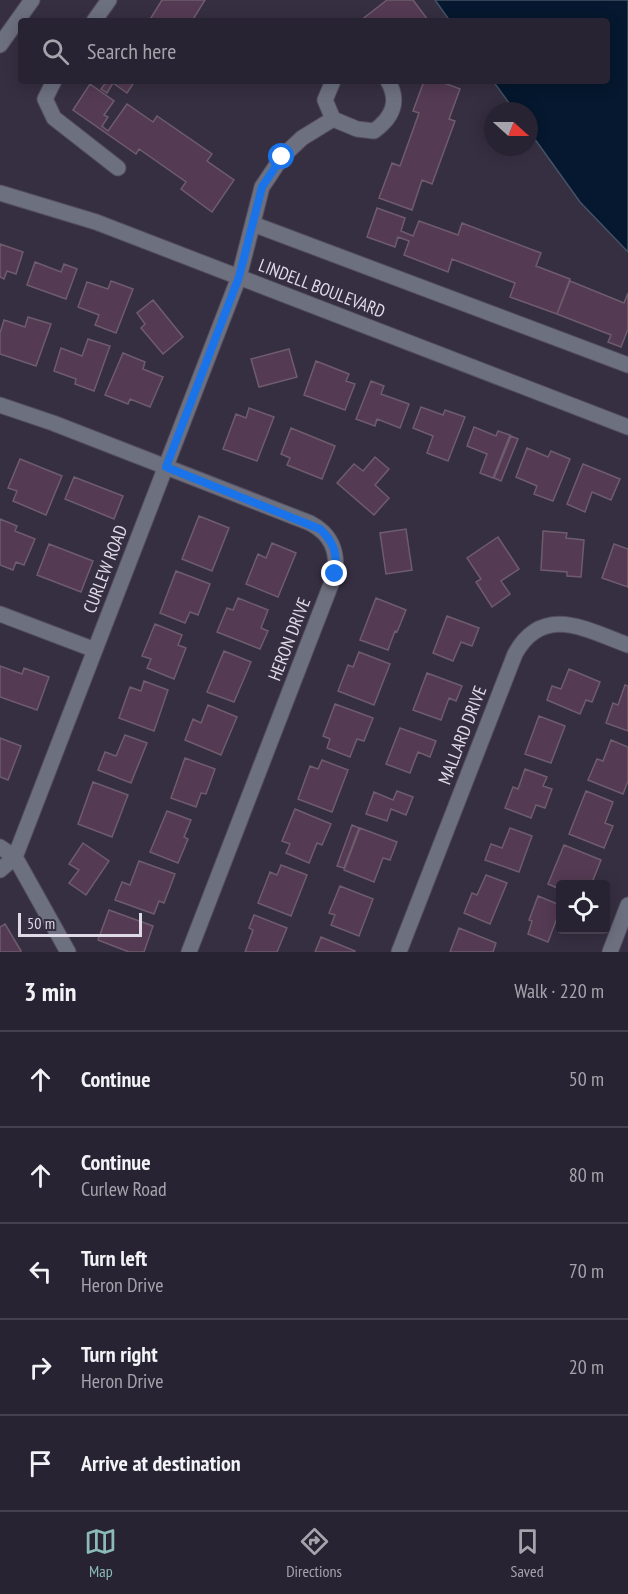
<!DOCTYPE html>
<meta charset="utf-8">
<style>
body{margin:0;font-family:"PT Sans Narrow",sans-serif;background:#342f3e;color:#f1f3f6}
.controls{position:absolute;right:18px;bottom:18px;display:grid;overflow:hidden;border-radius:6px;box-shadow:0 3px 15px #0003}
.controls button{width:54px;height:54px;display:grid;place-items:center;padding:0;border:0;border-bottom:2px solid #44404d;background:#282332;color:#f1f3f6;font:30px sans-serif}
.compass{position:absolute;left:484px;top:102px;width:54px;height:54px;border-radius:50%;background:#282332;box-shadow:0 3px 15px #0003;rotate:111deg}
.scale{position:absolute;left:18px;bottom:15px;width:124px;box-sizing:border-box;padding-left:6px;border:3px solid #dedae6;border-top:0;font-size:16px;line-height:21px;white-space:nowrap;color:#dedae6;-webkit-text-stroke:4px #362f42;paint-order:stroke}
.stop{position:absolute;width:18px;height:18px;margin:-14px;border:4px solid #1a73e8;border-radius:50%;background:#fff}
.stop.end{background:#1a73e8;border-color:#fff;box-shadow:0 2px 6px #0008}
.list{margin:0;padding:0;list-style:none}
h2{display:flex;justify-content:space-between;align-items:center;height:78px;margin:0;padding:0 24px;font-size:26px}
h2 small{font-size:20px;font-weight:400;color:#a5a4ac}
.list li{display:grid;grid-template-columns:39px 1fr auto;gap:18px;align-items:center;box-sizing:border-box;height:96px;padding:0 24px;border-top:2px solid #44404d}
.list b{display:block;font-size:22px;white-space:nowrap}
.list p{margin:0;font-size:20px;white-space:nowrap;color:#a5a4ac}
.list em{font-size:20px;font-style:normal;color:#a5a4ac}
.icon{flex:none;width:33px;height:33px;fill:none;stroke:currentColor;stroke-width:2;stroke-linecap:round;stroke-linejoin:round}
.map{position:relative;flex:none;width:628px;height:952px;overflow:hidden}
.search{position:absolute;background:#282332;box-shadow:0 3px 15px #0003;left:18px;right:18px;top:18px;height:66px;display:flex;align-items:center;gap:15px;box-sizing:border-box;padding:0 21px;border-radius:6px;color:#a5a4ac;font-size:22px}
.sheet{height:558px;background:#282332}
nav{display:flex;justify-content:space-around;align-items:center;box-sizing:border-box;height:84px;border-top:2px solid #44404d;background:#282332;font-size:16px;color:#a5a4ac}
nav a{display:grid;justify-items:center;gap:3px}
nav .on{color:#8bbbb9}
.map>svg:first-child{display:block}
</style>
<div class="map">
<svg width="628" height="952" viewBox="0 0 628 952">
<rect width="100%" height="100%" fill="#362f42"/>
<path fill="#05182f" stroke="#465266" stroke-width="1.5" d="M435,0h193v252l-48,-50 -51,-71v-20h-14l-22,-30h114v-60h-157z"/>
<path fill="#543b53" stroke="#6e5c6d" stroke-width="1.5" d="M162,0h43l-13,21h-43z
M387,0h26l15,20 -68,1z
M107,81h28l-8,12 -14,-10 -6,10 -6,-4z
M424,81h15l21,8 -11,30 6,2 -23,63 -10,-4 -10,30 -33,-12 13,-35 8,3 19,-53 -6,-2z
M90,84l24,17 -10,14 4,2 -6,9 6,5 19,-27 26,18 4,-6 55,38 -5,7 27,19 -22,32 -31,-23 5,-7 -47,-33 -3,5 -63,-44z
M377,208l28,10 -4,13 12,5 6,-15 39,14 4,-12 79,30 -5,13 34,13 -13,35 -47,-17 5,-14 -63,-24 -4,13 -44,-17 5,-14 -11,-4 -3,10 -28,-10z
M0,244l23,8 -7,22 -9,-3 -3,8 -4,-2z
M35,262l26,10 3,-8 13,5 -11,30 -39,-14z
M111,281l22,8 -17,44 -21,-8 4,-10 -21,-8 9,-25 21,7z
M570,281l54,22 4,-10v36l-7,18 -13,-5 3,-7 -54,-21z
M153,300l30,37 -20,17 -22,-26 4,-4 -8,-11z
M28,317l23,7 -15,42 -36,-12v-21l4,-13 21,7z
M88,339l22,7 -16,45 -19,-7 1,-5 -22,-8 7,-23 21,8z
M289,349l8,28 -38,10 -8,-28z
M123,353l22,9 -2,7 20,8 -13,30 -20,-8 -2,5 -23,-9z
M316,361l33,13 -3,7 9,3 -10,26 -41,-15z
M371,381l13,5 -3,8 28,10 -9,24 -23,-9 -2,7 -19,-7z
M421,407l22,8 2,-5 20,7 -17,44 -21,-8 6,-17 -20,-8z
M249,408l25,9 -17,44 -34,-12 13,-35 10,4z
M474,427l22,9 2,-5 12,4 -17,43 -13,-5 7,-19 -20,-8z
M291,428l44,18 -13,33 -35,-14 3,-7 -9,-4z
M511,436l7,3 -17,42 -7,-3z
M527,448l21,9 3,-6 19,8 -17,42 -19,-7 3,-8 -21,-9z
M375,457l14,12 -14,16 14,13 -15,17 -37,-32 17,-19 9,7z
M20,459l42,17 -16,39 -33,-14 4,-10 -9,-3z
M583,464l37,15 -9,21 -19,-8 -7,20 -18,-8z
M74,477l49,19 -9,23 -49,-20z
M199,516l30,12 -17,43 -30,-12z
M0,519l17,7 -2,5 20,8 -11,26 -8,-3 -3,8 -13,-5z
M406,529l6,41 -26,4 -6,-41z
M543,531l24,2 -1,5 18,2 -3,37 -14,-1v-4l-26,-2z
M498,537l21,32 -18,12 9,13 -18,13 -16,-25 5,-3 -14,-21z
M272,543l24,10 -18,44 -32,-13 12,-30 8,4z
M49,544l44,17 -12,31 -44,-17z
M614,544l14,5v38l-26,-9z
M176,571l34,13 -12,31 -8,-3 -5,11 -25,-10z
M238,598l30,12 -7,18 7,3 -8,18 -43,-17 10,-24 6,2z
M376,598l30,12 -9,22 -2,-1 -7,19 -28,-10z
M447,616l32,12 -7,18 -11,-4 -8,19 -20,-8z
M155,624l27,11 -4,10 8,3 -12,31 -27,-11 4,-9 -9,-3z
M224,651l27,11 -17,40 -27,-10z
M359,652l31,12 -16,41 -36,-14 10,-26 5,2z
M0,666l22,8 2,-6 25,9 -12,33 -37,-13z
M569,669l31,13 -8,20 -6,-2 -6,14 -33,-14 5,-14 9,3z
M427,673l35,13 -6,15 -7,-3 -8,22 -28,-10z
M144,681l24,9 -14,41 -35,-13 11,-31 11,4z
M625,685l3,1v45l-22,-8 7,-20 5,2z
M335,704l38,14 -9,23 -7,-2 -7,18 -23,-9 3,-9 -7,-3z
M208,705l29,12 -16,38 -36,-15 8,-21 8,4z
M539,716l26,10 -14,37 -26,-9z
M400,728l36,13 -6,16 -12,-5 -8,21 -24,-9z
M125,735l22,8 -16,40 -33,-13 7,-18 11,4z
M0,738l21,8 -13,34 -8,-3z
M611,740l17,7v34l-5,13 -35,-14 9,-21 6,2z
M185,758l30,11 -9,25 -5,-1 -5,14 -25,-9z
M322,760l26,10 -16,42 -34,-13 12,-33 8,3z
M525,769l22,8 -4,9 9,3 -7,19 -9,-3 -5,13 -26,-10 8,-21 5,2z
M93,782l35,13 -16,42 -34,-13z
M397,791l16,6 -7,18 -15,-6 -4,12 -21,-7 8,-22 19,8z
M586,791l27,11 -8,21 8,3 -9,22 -35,-14z
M295,809l36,15 -9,21 -5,-2 -8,20 -23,-10 4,-9 -8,-3z
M167,811l24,9 -7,17 4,2 -10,24 -28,-11z
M352,825l7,3 -15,40 -7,-2z
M360,828l37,14 -7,18 -7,-2 -9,24 -30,-12z
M510,828l22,8 -13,36 -34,-12 6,-16 11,4z
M83,843l26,18 -23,34 -17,-12 10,-13 -10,-6z
M564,845l37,15 -10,25h-31v4l-12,-5z
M139,861l36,13 -11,29 -5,-2 -5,13 -39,-14 7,-18 8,3z
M281,865l26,10 -16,41 -33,-13 12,-31 7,3z
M486,875l21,8 -17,41 -26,-11 8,-20 5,2z
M340,886l33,13 -14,37 -28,-11 4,-10 -6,-2z
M538,896l22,9v5l-12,32 -20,-8 4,-13 -3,-1z
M109,910l44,16 -9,26h-15l-31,-12z
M254,915l33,13 -10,24h-32l8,-22 -4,-2z
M5,924l16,27 -1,1h-20v-25z
M459,928l37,15 -3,9h-43z
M321,937l34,14 -1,1h-39z"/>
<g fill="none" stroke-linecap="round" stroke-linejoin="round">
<g stroke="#544e60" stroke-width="17">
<path id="minor" d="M94,21l15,-21
M0,45l32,-45
M54,81l-9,18 9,19 64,50
M333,81l-8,19 8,19 24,10 17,2c18,-13 26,-29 14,-50
M0,193l96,29 532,205
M253,224l375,141
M0,405l53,18 257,100c21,11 28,27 25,51l-146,378
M0,614l95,36
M0,847l15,10 53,95
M0,870l15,-13 224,-580 23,-90 20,-30 20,-19 31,-19
M399,952l116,-298c28,-51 72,-24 113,-9
M610,952l18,-47"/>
</g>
<use href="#minor" stroke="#6d707f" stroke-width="15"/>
</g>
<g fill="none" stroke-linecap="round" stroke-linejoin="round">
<path stroke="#1a73e8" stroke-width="8" d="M282,157l-20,30 -23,90 -73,190 154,62c14,13 18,26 15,45"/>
</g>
<g text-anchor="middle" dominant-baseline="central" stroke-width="4.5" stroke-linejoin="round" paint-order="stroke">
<g font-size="18" fill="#dedae6" stroke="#362f42">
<text transform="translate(322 288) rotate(21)">LINDELL BOULEVARD</text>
<text transform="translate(105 569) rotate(-69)">CURLEW ROAD</text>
<text transform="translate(289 639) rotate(-69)">HERON DRIVE</text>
<text transform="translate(462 735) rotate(-69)">MALLARD DRIVE</text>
</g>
</g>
</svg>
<div class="controls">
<button><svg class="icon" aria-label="locate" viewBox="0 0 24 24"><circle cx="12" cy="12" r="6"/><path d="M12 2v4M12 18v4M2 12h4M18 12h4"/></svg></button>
</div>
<svg class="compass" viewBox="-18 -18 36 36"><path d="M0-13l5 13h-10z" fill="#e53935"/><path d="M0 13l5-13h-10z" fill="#a5a4ac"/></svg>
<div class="scale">50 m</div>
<div class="stop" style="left:282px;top:157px"></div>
<div class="stop end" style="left:335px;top:574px"></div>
<div class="search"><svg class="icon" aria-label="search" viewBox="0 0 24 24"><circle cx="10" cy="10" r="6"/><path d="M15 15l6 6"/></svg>Search here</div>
</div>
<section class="sheet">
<h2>3 min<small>Walk · 220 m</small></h2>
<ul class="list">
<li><svg class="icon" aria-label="ahead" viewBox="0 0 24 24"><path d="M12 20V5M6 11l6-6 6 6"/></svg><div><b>Continue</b></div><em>50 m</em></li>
<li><svg class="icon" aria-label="ahead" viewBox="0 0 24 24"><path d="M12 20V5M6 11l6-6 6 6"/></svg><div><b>Continue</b><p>Curlew Road</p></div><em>80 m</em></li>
<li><svg class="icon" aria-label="left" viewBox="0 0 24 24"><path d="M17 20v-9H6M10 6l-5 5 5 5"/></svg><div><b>Turn left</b><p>Heron Drive</p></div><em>70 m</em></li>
<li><svg class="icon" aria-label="right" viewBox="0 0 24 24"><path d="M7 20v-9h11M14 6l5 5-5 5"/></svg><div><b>Turn right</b><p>Heron Drive</p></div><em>20 m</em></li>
<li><svg class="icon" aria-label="arrive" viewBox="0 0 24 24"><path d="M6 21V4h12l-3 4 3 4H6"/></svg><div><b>Arrive at destination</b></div></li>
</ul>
</section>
<nav>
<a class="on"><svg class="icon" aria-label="map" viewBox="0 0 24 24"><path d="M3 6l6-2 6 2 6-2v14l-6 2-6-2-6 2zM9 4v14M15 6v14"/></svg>Map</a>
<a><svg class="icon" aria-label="directions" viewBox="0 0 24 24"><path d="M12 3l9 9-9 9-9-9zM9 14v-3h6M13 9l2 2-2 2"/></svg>Directions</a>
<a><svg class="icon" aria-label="saved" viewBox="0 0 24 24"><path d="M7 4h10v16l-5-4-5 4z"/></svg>Saved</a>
</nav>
